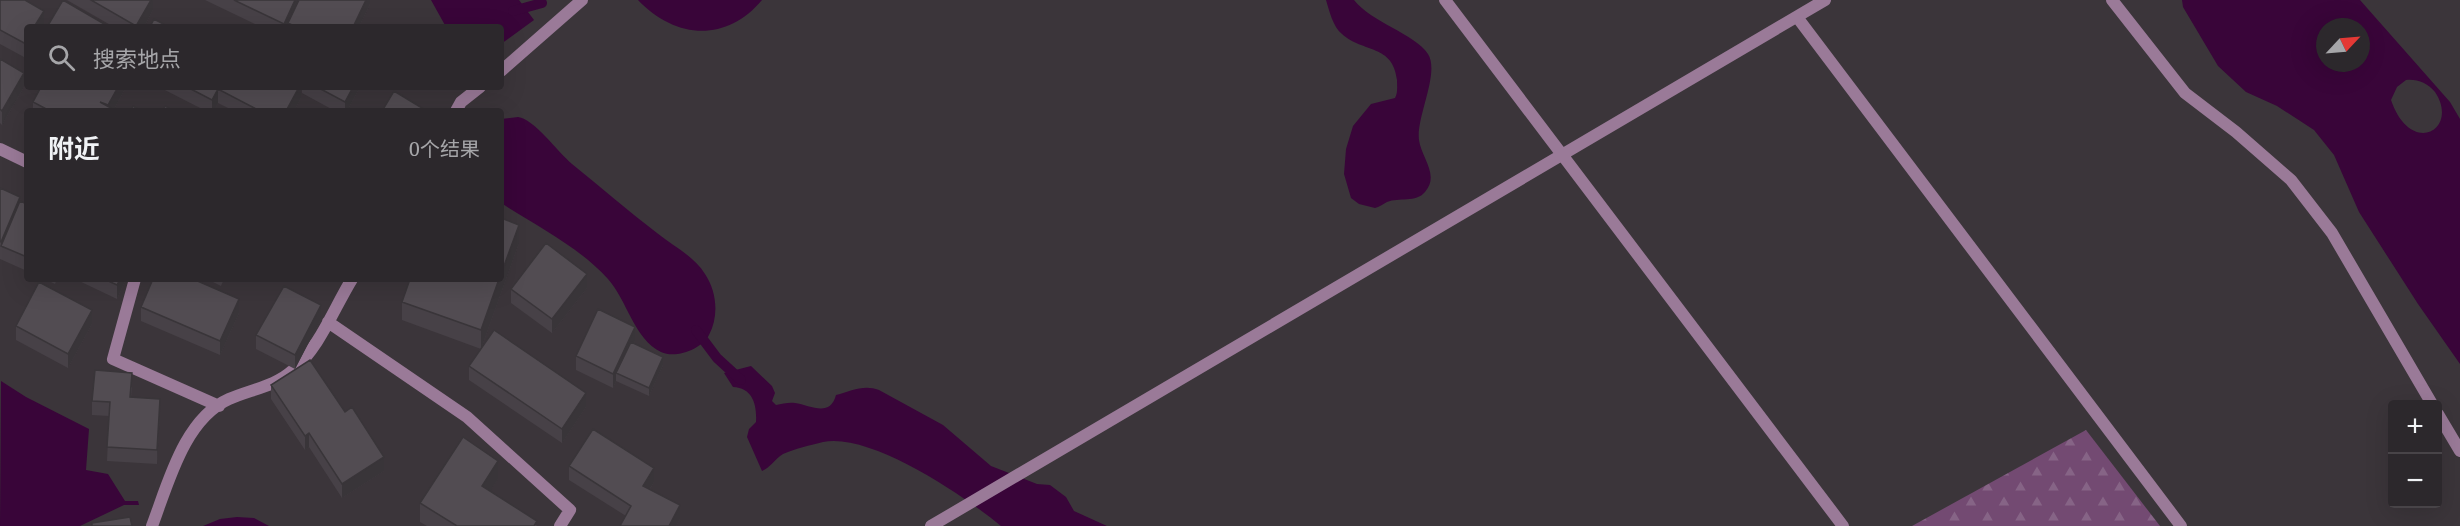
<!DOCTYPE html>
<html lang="zh">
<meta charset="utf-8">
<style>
body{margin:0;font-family:"Noto Serif","Noto Sans SC",serif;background:#343034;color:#f1f3f6}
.controls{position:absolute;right:18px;bottom:18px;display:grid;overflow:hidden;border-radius:6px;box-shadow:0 6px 24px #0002}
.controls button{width:54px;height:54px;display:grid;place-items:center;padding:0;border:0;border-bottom:2px solid #484448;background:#2c282c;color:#f1f3f6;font:30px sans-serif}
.compass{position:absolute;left:2316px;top:18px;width:54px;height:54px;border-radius:50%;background:#2c282c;box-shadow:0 6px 24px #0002;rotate:64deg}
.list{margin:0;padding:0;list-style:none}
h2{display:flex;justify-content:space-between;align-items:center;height:78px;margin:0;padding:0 24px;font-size:26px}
h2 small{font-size:20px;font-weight:400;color:#a6a6a9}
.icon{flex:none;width:33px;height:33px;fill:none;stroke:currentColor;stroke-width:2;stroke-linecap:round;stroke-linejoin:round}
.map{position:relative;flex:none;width:2460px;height:526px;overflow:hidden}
.search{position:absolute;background:#2c282c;box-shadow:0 6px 24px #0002;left:24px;top:24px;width:480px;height:66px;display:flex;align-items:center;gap:15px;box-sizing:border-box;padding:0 21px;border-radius:6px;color:#a6a6a9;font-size:22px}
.panel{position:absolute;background:#2c282c;box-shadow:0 6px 24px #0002;left:24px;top:108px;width:480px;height:174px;border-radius:6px}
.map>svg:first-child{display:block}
</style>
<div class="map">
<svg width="2460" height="526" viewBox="0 0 2460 526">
<defs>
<pattern id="forest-firs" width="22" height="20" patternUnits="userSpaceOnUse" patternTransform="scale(1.5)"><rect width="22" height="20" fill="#734a72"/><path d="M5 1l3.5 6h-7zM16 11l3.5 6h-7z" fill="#866486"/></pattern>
</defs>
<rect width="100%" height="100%" fill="#3b353a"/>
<path fill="url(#forest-firs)" d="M2086,430l74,96h-248z"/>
<path fill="#390539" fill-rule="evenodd" d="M431,0h88l15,20 -33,24v-17h-55z
M638,0h124c-36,43 -87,39 -124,0z
M1326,0h28c17,22 61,34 74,54 12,19 -12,63 -9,86 2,17 21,35 6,52 -9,11 -26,5 -38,10 -4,2 -8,5 -12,6l-16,-4 -8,-6 -7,-24 2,-25 7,-23 18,-22 24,-6c3,-6 2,-11 2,-18 -4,-36 -34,-27 -55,-46 -9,-7 -13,-24 -16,-34z
M2182,0h178l90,102 10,17v245l-42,-60 -59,-92 -25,-57 -20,-25 -37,-24 -31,-14 -28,-26 -35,-59zM2325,27h36v36h-36zM2406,80c12,-1 21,3 29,12 25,37 -24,66 -44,8l6,-13z
M518,117c16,2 40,35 54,47 29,23 56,47 85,69 16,13 37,23 48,41 12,18 14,42 4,61 -7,14 -33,24 -48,17 -27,-13 -34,-52 -53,-73 -29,-32 -71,-53 -107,-76v-84z
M751,366l21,20 3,7 -3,8 4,4c6,-1 13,-3 19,-2 15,2 35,15 41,-8 15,-4 28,-11 43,-5l64,35 48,41 46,18 13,1 16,12 8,14 33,15h-106c-36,-30 -131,-94 -178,-84 -12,3 -29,7 -40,12 -8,5 -13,14 -21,17l-15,-34 2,-8 7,-7c1,-17 -3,-34 -23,-35l-9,-14z
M1,381l25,16 63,32 -3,41 22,4 17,27h13l1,4h-15l-44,21h-80z
M237,517l17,1 15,8h-66l17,-7z"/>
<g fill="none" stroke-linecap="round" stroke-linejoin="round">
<path stroke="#390539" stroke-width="10" d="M513,11l29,-8
M696,330l21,28 24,22"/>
<path stroke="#9a7a98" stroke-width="12" d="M1445,0l398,526
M2112,0l73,93 51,39 55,48 41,53 100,171
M1797,17l384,509
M501,71l81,-71
M456,111l5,-9 19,-15
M0,149l27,13
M135,279l-22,80 106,47
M328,322l139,95 103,93 -10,16
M2438,414l22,37
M152,526c16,-42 32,-107 77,-127 20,-9 47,-13 63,-28 28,-24 41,-61 60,-92
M931,526l894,-526"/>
</g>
<path fill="#474147" d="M0,0l44,25 -20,32 -24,-13z
M67,0h86v10l-9,17h-30z
M205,0h165v4l-11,23h-98z
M0,59l24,28 -22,38 -2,-2z
M41,87h85l-13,24h-80v-9z
M159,87h142v11l-7,13h-60l-16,-8 -4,8h-8z
M302,87h58l-13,24h-12l-33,-18z
M0,188l20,13 7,3v67l-27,-12z
M519,243l-38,106 -79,-29v-18l99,-23z
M45,279h12l-2,5z
M75,279h51l-9,20z
M207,279h17l-3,7z
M587,288l-35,45 -41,-30v-14z
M141,307l98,6 -19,42 -79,-34z
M321,319l-26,50 -39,-20v-14z
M92,324l-24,44 -52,-28v-14z
M635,341l-1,2 29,22 -14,31 -33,-15 -3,7 -37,-18v-14z
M469,366l117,41 -24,36 -93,-63z
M271,385l113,86 -42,27 -33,-51 -4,3 -34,-51z
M132,387l-1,10 29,16 -3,51 -50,-3 2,-45 -17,-1v-14z
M569,466l85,16 -4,7 30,30 -4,7h-56l6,-10 -57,-36z
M498,479l-8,12 47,35h-110l-7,-4v-19z"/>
<path fill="#393539" d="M151,0h2v10l-9,17h-8z
M295,0h7l-14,23v4h-4v-3z
M366,0h4v4l-11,23h-6z
M44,11v14l-2,2h-8z
M27,38v14l-3,5v-14z
M24,73v14l-22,38v-14z
M118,87h8l-13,24h-5v-6z
M299,87h2v11l-7,13h-8z
M353,87h7l-13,24h-2v-9z
M218,89v14l-4,8h-2v-11z
M20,197v18l-19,31v14v-18z
M519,225v18l-38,106v-19l18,-51h2v-5z
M587,274v14l-35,45v-14z
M120,279h6l-9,20v-14z
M239,299v14l-19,42v-14z
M321,305v14l-26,50v-14z
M92,310v14l-24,44v-14z
M635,327v14l-16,33 -3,-1v8l-3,7v-14z
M663,357v8l-14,31v-8z
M586,393v14l-24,36v-14z
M160,399v14l-3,51v-14z
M309,433v14l-4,3v-14z
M384,457v14l-42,27v-14z
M498,461v18l-16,25v-18z
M654,468v14l-11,18v-14z
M680,505v14l-4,7h-7z"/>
<path fill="#524c52" stroke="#393539" stroke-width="1.5" d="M0,0h25l19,11 -10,16h-7v11l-3,5 -24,-13z
M63,0l43,25 -1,2h-58z
M91,0h60l-15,26z
M234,0h61l-11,24z
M299,0h67l-13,27h-57l-8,-4z
M154,19l15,8h-19z
M0,59l24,14 -22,38 -2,-2z
M41,87h77l-10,18 -8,-3 11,6 -1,3h-60l-17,-9z
M187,87h112l-13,24h-26l-42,-22 -6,11z
M317,87h36l-8,15z
M394,91l33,20h-45z
M133,106l8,5h-10z
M165,106l9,5h-11z
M0,188l20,9 -19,45 -1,-1z
M20,201l7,3v53l-26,-11z
M501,218l18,7 -18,49z
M546,243l41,31 -35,45 -41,-30z
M104,279h16l-3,6z
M153,279h40l46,20 -19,42 -79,-34z
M410,279h89l-18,51 -79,-28z
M39,282l53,28 -24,44 -52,-28z
M284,286l37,19 -26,50 -39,-20z
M598,309l37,18 -22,47 -37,-18z
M494,330l92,63 -24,36 -93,-63z
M631,342l32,15 -14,31 -33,-15z
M310,360l35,52 7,-5 32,50 -42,27 -33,-51 -4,3 -34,-51z
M95,370l37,3 -2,24 30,2 -3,51 -50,-3 3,-45 -18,-1z
M593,429l61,39 -11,18 37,19 -11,21h-49l11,-20 -62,-40z
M463,437l35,24 -16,25 55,35 -3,5h-77l-37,-23z
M130,517l2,9h-40v-3z"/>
</svg>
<div class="controls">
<button>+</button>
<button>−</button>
</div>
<svg class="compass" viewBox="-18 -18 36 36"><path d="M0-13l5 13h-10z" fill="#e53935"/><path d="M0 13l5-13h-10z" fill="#a6a6a9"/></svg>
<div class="search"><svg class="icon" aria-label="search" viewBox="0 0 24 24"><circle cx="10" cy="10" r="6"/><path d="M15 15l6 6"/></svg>搜索地点</div>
<section class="panel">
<h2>附近<small>0个结果</small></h2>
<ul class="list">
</ul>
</section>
</div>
